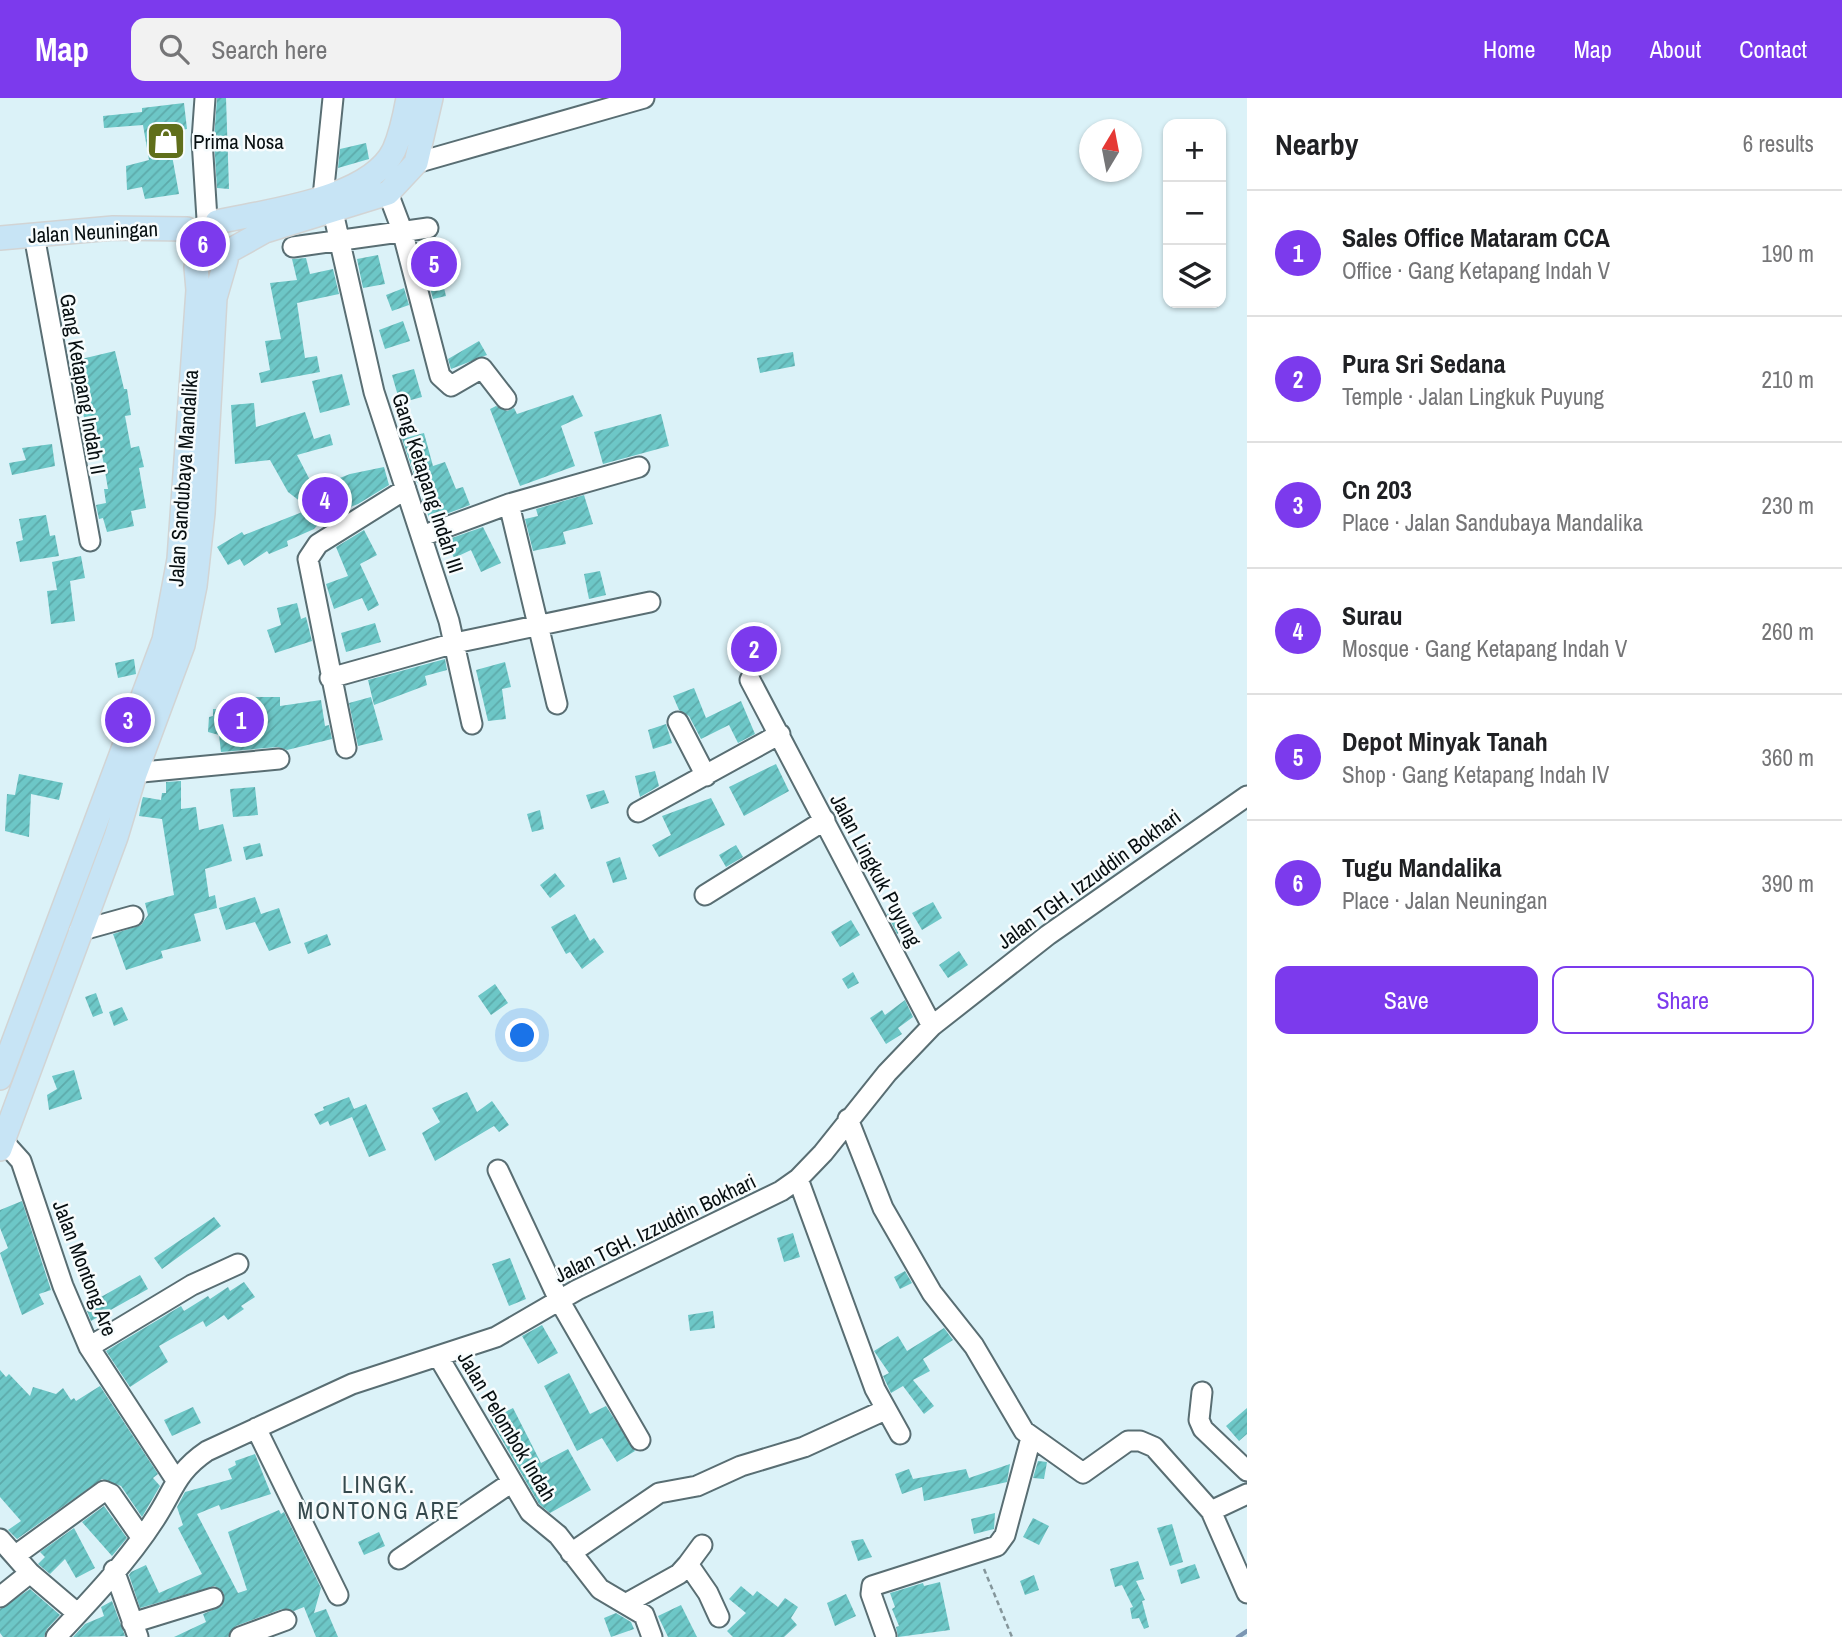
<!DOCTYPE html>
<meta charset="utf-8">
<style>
body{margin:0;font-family:"Archivo Narrow",sans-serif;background:#f2f2f2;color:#202124}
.controls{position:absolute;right:21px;top:21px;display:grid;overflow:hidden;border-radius:14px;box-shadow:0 2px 5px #0004}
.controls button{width:63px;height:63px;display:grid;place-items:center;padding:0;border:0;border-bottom:2px solid #e0e0e0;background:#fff;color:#202124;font:35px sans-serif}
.compass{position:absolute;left:1079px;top:21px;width:63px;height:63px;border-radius:50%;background:#fff;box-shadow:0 2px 5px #0004;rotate:10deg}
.you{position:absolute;left:523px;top:938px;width:24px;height:24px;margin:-18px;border:5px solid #fff;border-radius:50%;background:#1a73e8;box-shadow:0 0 0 10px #1a73e833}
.badge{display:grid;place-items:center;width:46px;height:46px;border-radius:50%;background:#7c3aed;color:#fff;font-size:23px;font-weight:700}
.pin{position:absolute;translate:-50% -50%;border:4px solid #fff;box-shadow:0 2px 7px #0006}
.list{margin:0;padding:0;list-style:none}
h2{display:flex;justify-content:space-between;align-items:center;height:91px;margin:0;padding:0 28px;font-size:30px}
h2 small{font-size:23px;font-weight:400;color:#757577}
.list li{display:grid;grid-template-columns:46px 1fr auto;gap:21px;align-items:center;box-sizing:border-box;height:126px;padding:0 28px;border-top:2px solid #e0e0e0}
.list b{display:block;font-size:26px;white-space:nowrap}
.list p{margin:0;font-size:23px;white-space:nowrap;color:#757577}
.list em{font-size:23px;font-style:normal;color:#757577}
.actions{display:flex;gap:14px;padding:21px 28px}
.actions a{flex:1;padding:16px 0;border:2px solid #7c3aed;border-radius:14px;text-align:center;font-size:24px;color:#7c3aed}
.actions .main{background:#7c3aed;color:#fff}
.icon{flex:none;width:38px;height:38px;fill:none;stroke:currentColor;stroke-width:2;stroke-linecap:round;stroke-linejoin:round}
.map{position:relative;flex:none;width:1247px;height:1539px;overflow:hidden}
header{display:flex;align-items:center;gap:42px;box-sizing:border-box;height:98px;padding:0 35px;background:#7c3aed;color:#fff}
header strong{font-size:33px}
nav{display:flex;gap:38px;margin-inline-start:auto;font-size:24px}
.search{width:490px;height:63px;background:#f2f2f2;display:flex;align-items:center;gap:18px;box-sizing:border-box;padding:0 24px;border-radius:14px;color:#757577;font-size:26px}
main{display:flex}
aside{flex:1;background:#fff}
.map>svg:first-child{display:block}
</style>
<header>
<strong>Map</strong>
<div class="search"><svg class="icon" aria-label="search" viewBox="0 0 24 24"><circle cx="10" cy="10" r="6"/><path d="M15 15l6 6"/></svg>Search here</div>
<nav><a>Home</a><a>Map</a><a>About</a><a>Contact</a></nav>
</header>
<main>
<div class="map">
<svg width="1247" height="1539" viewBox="0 0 1247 1539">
<defs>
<pattern id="building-hatch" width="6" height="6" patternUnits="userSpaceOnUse" patternTransform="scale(1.75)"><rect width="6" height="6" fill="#6dc7c7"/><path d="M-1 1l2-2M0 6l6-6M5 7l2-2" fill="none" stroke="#5daaaa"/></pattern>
</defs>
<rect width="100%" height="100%" fill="#dbf2f8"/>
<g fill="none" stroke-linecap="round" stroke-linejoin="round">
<path stroke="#7b96b3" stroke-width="4.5" d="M1238,1539l9,-6"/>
</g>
<path fill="url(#building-hatch)" d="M217,0h9l3,91 -12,-1 -3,-48z
M184,5l3,26 -15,3 2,13 -3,5 8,44 -34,5 -3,-12 -15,3 -1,-24 23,-6 -6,-35 -39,3 -1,-12 39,-4v-4z
M366,45l3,16 -31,9 2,-19z
M195 144a10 10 0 1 1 20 0a10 10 0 1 1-20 0Z
M441,146l7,19 -9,4 7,29 -13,3 -13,-49z
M378,157l7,29 -22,4 -6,-29z
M306,160l4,16 23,-5 6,25 -42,9 8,55 12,-2 3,16 -59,11 -2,-10 11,-3 -5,-29 16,-2 -11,-56 27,-3 -5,-21z
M404,190l5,17 -17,6 -6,-16z
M403,223l7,20 -25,8 -6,-19z
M479,243l8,14 -36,14 -3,-10z
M115,253l9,38h3l4,26 -6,1 6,32 8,-2 5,21 -5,1 7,40 -15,3 3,15 -27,6 -4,-14 -4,1 -3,-14 10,-2 -2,-14h4l-6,-35 -6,-27 -10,1 -13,-67z
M793,254l2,14 -35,7 -3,-15z
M414,271l8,28 -22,6 -8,-28z
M342,276l8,31 -30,8 -8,-32z
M573,297l10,21 -22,10 14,40 -55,20 -30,-77 6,-3 11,5 7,-3 3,6z
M254,305l2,24 49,-15 9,27 16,-5 3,11 -36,10 17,33 36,-14 34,-7 5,18 -31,19 -33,13 -11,12 -27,12 1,5 -19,8 -2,-3 -23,15 -4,-7 -12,6 -11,-18 25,-15 2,3 66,-26 -22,-17 -18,-32 -35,4 -4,-59z
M661,316l8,32 -66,18 -9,-32z
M424,335l9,33 12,-4 11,27 7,-2 7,18 -40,15 -8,-21 6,-5 -6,-13 -5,2 -15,-44z
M52,346l3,22 -43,9 -3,-12 17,-3 -4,-12z
M584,397l9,29 -30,8 3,12 -33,7 -8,-32 13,-3 -2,-7z
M46,417l4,21 5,-1 4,21 -39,6 -4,-20 7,-2 -4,-21z
M483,429l18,36 -20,9 -10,-22 -17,8 -8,-18z
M364,432l13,25 -17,9 19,41 -11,6 -6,-13 -28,11 -8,-25 22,-8 -12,-29z
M81,458l4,22 -15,3 5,40 -24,3 -4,-33 10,-1 -5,-28z
M600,473l6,24 -17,4 -5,-25z
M297,505l4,16 5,-2 6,24 -37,12 -8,-23 14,-5 -4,-17z
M375,525l6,19 -35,10 -5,-19z
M134,561l2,15 -18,4 -3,-15z
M445,561l2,11 -22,6 2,9 -53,20 -6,-25z
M505,564l6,25 -9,2 4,30 -18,2 -12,-51z
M694,590l12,30 35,-17 14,33 -17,9 -9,-18 -28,14 -12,-23 -10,-6 -6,-14z
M248,599h32v9l41,-6 4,26 4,-1 3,14 -45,11 -9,-3 -57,5 -2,-17 -11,-3 1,-15 4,-1v-7l36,1z
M371,599l12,43 -25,6 -9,-43z
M666,626l6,19 -19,6 -5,-19z
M776,666l13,27 -45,25 -15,-29z
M655,673l4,15 -19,11 -5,-21z
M19,676l44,9 -4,17 -28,-6 -2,43 -24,-6 2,-37 8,1z
M181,683v28l15,-2 3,23 24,-6 9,37 -27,8 4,28 6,-2 2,13 -23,6 7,27 -40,10 2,7 -37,12 -13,-36 28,-9 7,-10 -3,-12 29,-8 -12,-76 -23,-3 3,-16 1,-3 18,3 1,-7h4v-11z
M255,689l3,28 -25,2 -3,-28z
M604,692l5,13 -18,6 -5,-14z
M711,700l14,27 -66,32 -7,-12 19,-10 -9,-19z
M540,712l4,19 -12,3 -5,-18z
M260,745l3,13 -17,4 -3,-13z
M736,747l7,12 -17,10 -7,-12z
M620,759l7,22 -14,4 -7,-21z
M555,775l10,13 -15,12 -10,-13z
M255,799l6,17 18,-6 12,35 -22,8 -14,-29 -29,8 -7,-22z
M933,804l9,16 -20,12 -10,-17z
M894,812l12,19 -9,5 -10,-20z
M575,816l15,27 4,-3 10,14 -22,17 -12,-17 -4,2 -15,-27z
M851,822l9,15 -20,12 -9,-15z
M327,836l4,11 -23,9 -4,-11z
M959,853l9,14 -20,13 -9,-13z
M853,874l6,11 -11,6 -6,-10z
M495,886l13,19 -17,12 -13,-19z
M96,895l7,20 -10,4 -8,-20z
M905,902l8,17 -15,11 4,6 -16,10 -16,-26 12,-8 3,5z
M122,909l6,13 -14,6 -5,-14z
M74,972l8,29 -33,11 -2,-15 10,-6 -5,-13z
M467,994l10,20 15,-11 17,24 -10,7 -5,-6 -59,35 -13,-28 18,-11 -8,-14z
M349,999l5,12 12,-5 20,46 -17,7 -17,-40 -22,9 -2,-5 -8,4 -6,-11 10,-4 -1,-3z
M22,1103l29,89 -12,4 5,10 -22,11 -22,-62 8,-5 -8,-20v-18z
M670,1117l6,13 -22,11 -6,-14z
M214,1119l7,9 -59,43 -8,-11z
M793,1135l7,24 -16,5 -7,-24z
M510,1160l16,41 -17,7 -17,-42z
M905,1173l7,12 -12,6 -6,-12z
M140,1177l8,14 -57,32 -6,-15z
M244,1184l11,15 -14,9 3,3 -16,11 -4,-5 -18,12 -3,-6 -44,25 9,16 -38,25 -24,-36 75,-45 3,5 24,-15 2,3 18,-12 2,4z
M713,1213l2,17 -25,3 -2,-16z
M542,1227l16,28 -20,11 -16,-28z
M944,1230l9,12 -30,19 7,12 -17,9 21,26 -10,8 -21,-28 -12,7 -8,-17 6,-3 -15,-22 24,-15 9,15z
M0,1272l6,7 3,-3 21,22 3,-9 23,7 7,-6 8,12 3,-2 2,3 24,-15 58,88 -5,4 7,8 -18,31 -21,-31 -19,-7 -85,60 -9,-9 13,-9 -21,-24z
M569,1275l21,41 16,-8 29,45 -18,11 -15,-24 -25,13 -33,-65z
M193,1309l8,16 -29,13 -8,-16z
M513,1310l28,55 27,-14 23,41 -41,23 -11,-9 -49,-85z
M1247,1310v26l-8,7 -13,-15z
M255,1356l16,40 -50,16 -2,-5 -22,9 41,79 9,-3 -19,-58 51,-22 2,4 3,-2 37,76 -7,25 12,-4 12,28h-22l-12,-30 -10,4 -12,-2 -46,17 -8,11h-54l32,-15 -3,-8 19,-8 2,-12 -9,-8 -75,22 -11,-33 2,-3 15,-7 13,28 43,-19 -24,-46 5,-3 -6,-18 8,-15 47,-13 -4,-10 8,-4 -1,-4z
M1038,1363l9,1 -3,17 -11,-1z
M1010,1366l-3,18 -83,19 -2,-14 -20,7 -7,-20 14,-5 4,10 53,-10 3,9z
M104,1408l23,32 -15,18 -30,-34z
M995,1415l-1,16 -20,5 -3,-15z
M1033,1420l16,8 -10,19 -16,-8z
M1172,1426l11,38 -13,4 -13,-38z
M74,1430l21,40 -19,10 -11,-19 -15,15 -12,-10 7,-7 -5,-5z
M379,1434l6,14 -21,9 -6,-13z
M863,1441l9,18 -14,4 -7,-20z
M1138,1463l6,18 -8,2 9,19 -3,1 7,26 -5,2 -5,-11 -7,1 -2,-11 3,-1 -11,-22 -7,2 -5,-18z
M1195,1466l5,14 -19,6 -4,-14z
M1034,1477l5,15 -14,5 -5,-14z
M940,1484l10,48 -52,7 -2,-10 3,-1 -7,-17 3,-2 -5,-14 33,-10 1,3z
M741,1488l12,10 4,-5 21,16 7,-9 13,9 -7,11 6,7 -13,12h-51l-6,-6 19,-18 -17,-14z
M30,1491l30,26 -13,14 -3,8h-41l-3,-4v-24z
M846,1496l10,22 -21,10 -8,-23z
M112,1503l13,35 -52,1 12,-13 19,-8 -3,-9z
M681,1507l16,32h-29l-10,-21z
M616,1515l15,9 3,7 -23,8 -7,-19z"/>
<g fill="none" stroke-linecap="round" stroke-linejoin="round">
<g stroke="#596e73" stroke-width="23">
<path id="minor" d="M205,0l-3,42 5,79
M416,65l228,-65
M388,95l14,37 38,146 11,10 31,-18 24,31
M323,99l10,-99
M333,114l41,180 75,229 23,103
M34,137l56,306
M293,149l135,-19
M509,406l48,200
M422,438l87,-32 130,-37
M330,580l125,-35 195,-41
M750,582l182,346
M678,624l28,54
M346,650l-38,-189 10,-15 88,-55
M121,676l158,-15
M638,714l142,-78
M705,797l120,-75
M79,833l54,-15
M848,1021l35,89 49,85 42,53 50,85 59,42 45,-32h12l14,6 57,64 36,82
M3,1043l18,20 42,125 26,61 87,133
M498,1072l61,130 81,140
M798,1081l77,210 25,45
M89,1249l103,-62 46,-21
M438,1258l92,156 28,23 42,54 44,26 8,22
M1202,1294l-3,28 4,9 44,42
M256,1330l82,167
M1211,1413l36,-17
M0,1441l30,34 47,40
M571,1455l88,-60 38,-7 44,-20 63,-19 81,-37
M16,1457l88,-64 7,3 30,43
M399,1461l113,-77
M688,1466l14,-19
M114,1472l24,67
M0,1499l30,-24
M627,1505l52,-29 9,-10 20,29 11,24
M132,1525l81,-25
M886,1538l-15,-42 1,-8 125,-40 8,-11 26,-97
M56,1539c34,-36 72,-76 99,-118 19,-29 21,-47 52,-68l145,-67 144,-47 81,-47 204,-99 17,-12 25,-26 64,-80 45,-47 116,-91 199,-139
M240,1539l46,-17"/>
</g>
<g stroke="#d2d4d4" stroke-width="26">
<path id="major" d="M217,124c49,-11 153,-22 177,-72 7,-16 11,-35 14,-52
M0,140l113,-10 74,1
M231,152l34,-19 123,-38 28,-30 15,-65
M0,980l164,-438 15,-81 19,-269 -2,-23
M0,1051l116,-312 19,-63 48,-129 12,-59 8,-73 12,-215 11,-38"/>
</g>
<path stroke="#85969b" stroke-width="2.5" stroke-dasharray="5 3.5" stroke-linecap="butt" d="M984,1471l28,68"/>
<use href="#minor" stroke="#fff" stroke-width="19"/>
<use href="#major" stroke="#c7e4f5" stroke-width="23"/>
</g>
<defs>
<g id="shop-square" transform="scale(2.0125)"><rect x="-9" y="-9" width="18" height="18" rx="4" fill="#606f1b" stroke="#f7fcfd"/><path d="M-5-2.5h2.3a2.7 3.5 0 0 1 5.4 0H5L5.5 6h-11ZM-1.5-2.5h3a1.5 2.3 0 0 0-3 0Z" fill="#fff"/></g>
</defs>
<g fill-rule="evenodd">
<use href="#shop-square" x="166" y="43"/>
</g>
<g text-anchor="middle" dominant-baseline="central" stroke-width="5" stroke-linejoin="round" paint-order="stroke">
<g font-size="21" fill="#070f11" stroke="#f7fcfd" text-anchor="start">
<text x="193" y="43">Prima Nosa</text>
</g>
<g font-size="21" fill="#070f11" stroke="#f7fcfd">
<text transform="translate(93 134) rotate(-3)">Jalan Neuningan</text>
<text transform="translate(83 286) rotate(80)">Gang Ketapang Indah II</text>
<text transform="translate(183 380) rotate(-86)">Jalan Sandubaya Mandalika</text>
<text transform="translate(428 385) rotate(72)">Gang Ketapang Indah III</text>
<text transform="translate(876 772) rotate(62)">Jalan Lingkuk Puyung</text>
<text transform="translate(1089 781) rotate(-36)">Jalan TGH. Izzuddin Bokhari</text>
<text transform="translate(655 1130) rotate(-26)">Jalan TGH. Izzuddin Bokhari</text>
<text transform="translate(85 1170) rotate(69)">Jalan Montong Are</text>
<text transform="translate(507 1328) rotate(59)">Jalan Pelombok Indah</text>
</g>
<g font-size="23" letter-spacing="2" fill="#364a4e" stroke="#f7fcfd">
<text x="379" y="1386">LINGK.<tspan x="379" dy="26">MONTONG ARE</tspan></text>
</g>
</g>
</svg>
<div class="controls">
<button>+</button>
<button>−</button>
<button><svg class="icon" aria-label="layers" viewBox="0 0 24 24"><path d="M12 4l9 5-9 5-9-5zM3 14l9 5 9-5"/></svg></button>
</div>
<svg class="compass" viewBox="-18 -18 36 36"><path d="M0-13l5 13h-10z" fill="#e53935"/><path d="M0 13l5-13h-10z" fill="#757577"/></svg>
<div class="you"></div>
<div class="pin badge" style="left:241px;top:622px">1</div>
<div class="pin badge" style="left:754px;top:551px">2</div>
<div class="pin badge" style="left:128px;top:622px">3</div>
<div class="pin badge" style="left:325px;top:402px">4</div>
<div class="pin badge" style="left:434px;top:166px">5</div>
<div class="pin badge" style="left:203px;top:146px">6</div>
</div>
<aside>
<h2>Nearby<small>6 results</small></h2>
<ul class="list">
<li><span class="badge">1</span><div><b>Sales Office Mataram CCA</b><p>Office · Gang Ketapang Indah V</p></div><em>190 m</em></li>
<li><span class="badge">2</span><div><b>Pura Sri Sedana</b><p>Temple · Jalan Lingkuk Puyung</p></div><em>210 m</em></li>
<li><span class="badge">3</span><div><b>Cn 203</b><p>Place · Jalan Sandubaya Mandalika</p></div><em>230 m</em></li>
<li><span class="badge">4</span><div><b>Surau</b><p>Mosque · Gang Ketapang Indah V</p></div><em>260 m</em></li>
<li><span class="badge">5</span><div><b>Depot Minyak Tanah</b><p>Shop · Gang Ketapang Indah IV</p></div><em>360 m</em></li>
<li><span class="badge">6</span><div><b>Tugu Mandalika</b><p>Place · Jalan Neuningan</p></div><em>390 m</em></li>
</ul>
<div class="actions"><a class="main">Save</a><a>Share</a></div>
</aside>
</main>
